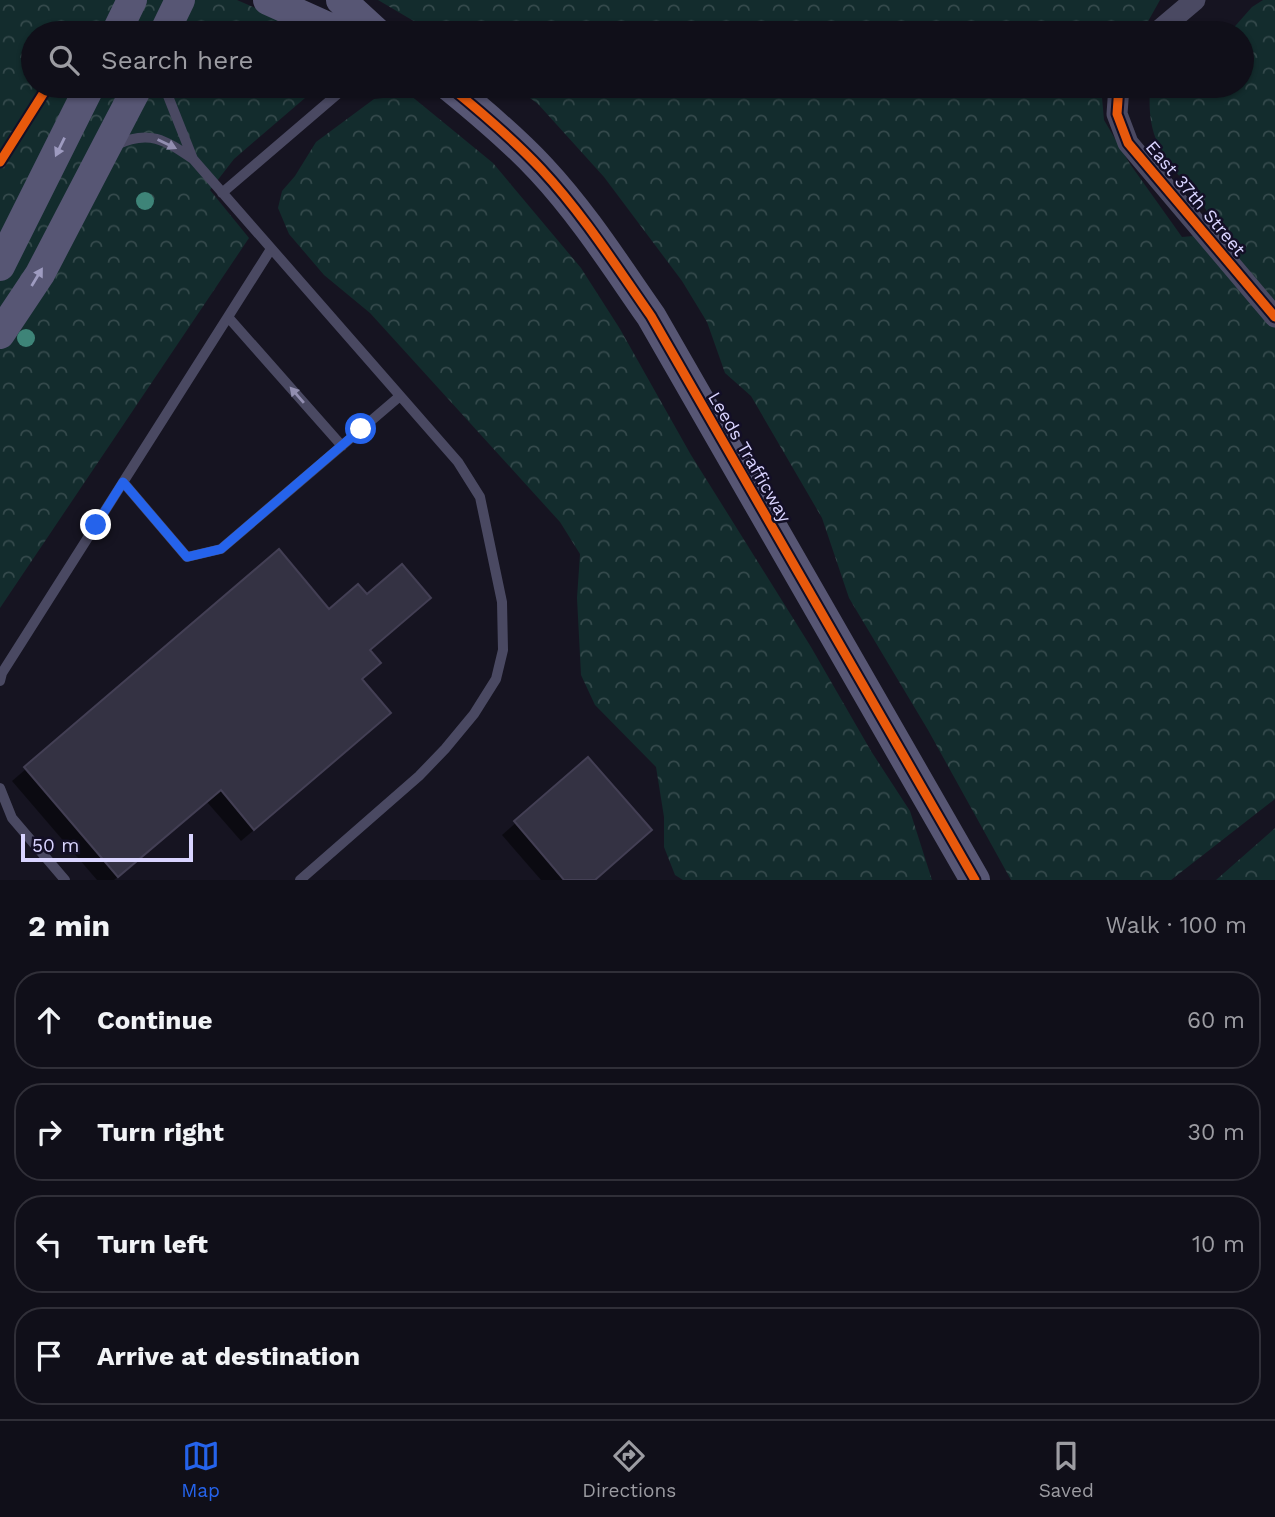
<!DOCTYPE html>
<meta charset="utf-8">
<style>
body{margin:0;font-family:"Work Sans",sans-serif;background:#1e1d26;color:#f1f3f6}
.scale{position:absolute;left:21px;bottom:18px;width:172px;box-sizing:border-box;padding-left:7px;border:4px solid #d9d4ff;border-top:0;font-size:19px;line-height:24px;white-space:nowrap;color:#d9d4ff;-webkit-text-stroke:5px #130f26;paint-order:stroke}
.stop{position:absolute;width:21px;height:21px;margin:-16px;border:5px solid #2563eb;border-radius:50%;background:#fff}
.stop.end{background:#2563eb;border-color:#fff;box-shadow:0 2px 7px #0008}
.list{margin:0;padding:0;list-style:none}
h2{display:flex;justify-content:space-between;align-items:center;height:91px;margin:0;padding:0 28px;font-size:30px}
h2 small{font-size:23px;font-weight:400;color:#9c9ca2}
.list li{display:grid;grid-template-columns:46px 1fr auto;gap:21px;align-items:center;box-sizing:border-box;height:98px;margin:0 14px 14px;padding:0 14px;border:2px solid #302f38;border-radius:28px}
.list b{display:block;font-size:26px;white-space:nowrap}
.list em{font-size:23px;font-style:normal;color:#9c9ca2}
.icon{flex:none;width:38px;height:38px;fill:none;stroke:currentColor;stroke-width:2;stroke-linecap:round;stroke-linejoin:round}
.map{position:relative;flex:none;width:1275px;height:880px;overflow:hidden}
.search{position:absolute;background:#100f19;box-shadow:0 2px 5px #0004;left:21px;right:21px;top:21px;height:77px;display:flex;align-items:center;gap:18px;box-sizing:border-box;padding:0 24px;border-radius:38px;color:#9c9ca2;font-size:26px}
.sheet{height:539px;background:#100f19}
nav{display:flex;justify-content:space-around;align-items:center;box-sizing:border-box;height:98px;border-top:2px solid #302f38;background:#100f19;font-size:19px;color:#9c9ca2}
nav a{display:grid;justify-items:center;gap:4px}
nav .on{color:#2563eb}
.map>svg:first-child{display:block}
</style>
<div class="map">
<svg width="1275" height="880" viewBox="0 0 1275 880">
<defs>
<pattern id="forest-crowns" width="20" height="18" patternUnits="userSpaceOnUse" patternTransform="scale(1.75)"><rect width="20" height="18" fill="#132c2d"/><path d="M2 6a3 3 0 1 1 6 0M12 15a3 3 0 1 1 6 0" fill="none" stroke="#354a4c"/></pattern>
</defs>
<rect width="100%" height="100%" fill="#161421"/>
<path fill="url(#forest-crowns)" d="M0,0h237l76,33h-280v53h286l-85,73 -24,31 39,48 -249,370z
M378,0h782l-14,25 -8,8h-704z
M1263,0h12v799l-104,81h-160l-83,-150 -79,-132 -27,-80 -71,-122 -26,-23 -18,-51 -25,-41 -78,-104 -66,-73 -24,-18h587l3,34 26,44 52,73 34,-3c-7,-36 -44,-57 -58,-90 -9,-19 -9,-38 -8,-58h92v-53h-13l23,-26z
M410,95l83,68 88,105 39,61 71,126 120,192 60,104 39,60 22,69h-249l-8,-5 -11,-28v-30l-8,-50 -61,-62 -14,-30 -4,-77 3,-44 -20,-32 -190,-209 -46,-38 -35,-41 -11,-26 4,-17 13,-15 21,-34 58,-43z
M1275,828v52h-59z"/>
<path fill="#0007" d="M279,552l50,59 100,-13 -61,53 -8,29 16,46 -135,115 -34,-39 -93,78h-17l-85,-99z
M588,759l49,84 -43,37h-53l-39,-45z"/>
<path fill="#343243" stroke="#433f54" stroke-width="2" d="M279,549l50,60 29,-25 9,10 35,-30 29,34 -61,52 11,13 -19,16 29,34 -137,117 -33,-40 -103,87 -94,-110z
M588,757l64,73 -57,50h-31l-50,-59z"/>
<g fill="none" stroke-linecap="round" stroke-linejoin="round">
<path stroke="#4a4962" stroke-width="10" d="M116,145c33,-16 49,-5 77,14l-29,-73
M193,159l265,303 22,35 22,105 1,48 -7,29 -22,35 -29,35 -26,27 -119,104
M222,193l125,-107
M228,317l114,129
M123,482l64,75 34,-8 179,-153
M0,681l2,-8 269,-424
M0,788l12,30 53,62"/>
<path stroke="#4a4962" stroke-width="21" d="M1156,33l39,-33
M1119,86l-2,28 11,29 147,174"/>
<path stroke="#575674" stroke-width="30" d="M268,0l62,28 22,5
M341,0l36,33
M116,33l16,-33
M164,33l16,-33
M449,86c32,26 64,53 92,83 42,45 75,97 110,147l324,564
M0,266l90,-180
M0,334l40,-60 98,-188"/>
<g stroke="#130f26" stroke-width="13">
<path id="cycleway" d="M449,86c32,26 64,53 92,83 42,45 75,97 110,147l324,564
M1119,86l-2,28 11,29 147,174
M0,162l48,-76"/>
</g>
<use href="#cycleway" stroke="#e8590c" stroke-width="9"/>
</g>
<g fill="#3e8478">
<circle cx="145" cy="201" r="9"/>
<circle cx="26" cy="338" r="9"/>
</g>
<defs><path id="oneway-solid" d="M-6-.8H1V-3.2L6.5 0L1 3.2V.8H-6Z" transform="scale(1.75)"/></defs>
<g fill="#928eb0">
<use href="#oneway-solid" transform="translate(167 144) rotate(26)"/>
<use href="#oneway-solid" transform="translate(297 395) rotate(-131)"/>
</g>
<g fill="#9e9bc0">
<use href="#oneway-solid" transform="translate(60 147) rotate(116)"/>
<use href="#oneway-solid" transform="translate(37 277) rotate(-59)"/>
</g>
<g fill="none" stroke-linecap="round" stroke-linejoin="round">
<path stroke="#2563eb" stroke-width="9" d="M96,525l27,-43 64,75 34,-8 140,-120"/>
</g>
<g text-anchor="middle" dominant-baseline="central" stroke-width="5" stroke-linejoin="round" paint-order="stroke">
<g font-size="18" fill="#d9d4ff" stroke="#130f26">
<text transform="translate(1196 198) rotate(50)">East 37th Street</text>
<text transform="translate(750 457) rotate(60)">Leeds Trafficway</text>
</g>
</g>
</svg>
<div class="scale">50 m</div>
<div class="stop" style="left:361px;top:429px"></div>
<div class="stop end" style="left:96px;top:525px"></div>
<div class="search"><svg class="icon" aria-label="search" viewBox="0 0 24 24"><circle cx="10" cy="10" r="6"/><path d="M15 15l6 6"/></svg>Search here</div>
</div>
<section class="sheet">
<h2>2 min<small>Walk · 100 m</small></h2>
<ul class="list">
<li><svg class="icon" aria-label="ahead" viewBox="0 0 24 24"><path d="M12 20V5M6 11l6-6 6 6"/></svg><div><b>Continue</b></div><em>60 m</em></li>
<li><svg class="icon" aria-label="right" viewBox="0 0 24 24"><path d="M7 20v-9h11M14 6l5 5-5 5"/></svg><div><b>Turn right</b></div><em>30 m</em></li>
<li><svg class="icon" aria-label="left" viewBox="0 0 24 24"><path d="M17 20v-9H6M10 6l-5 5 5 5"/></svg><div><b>Turn left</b></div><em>10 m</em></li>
<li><svg class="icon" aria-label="arrive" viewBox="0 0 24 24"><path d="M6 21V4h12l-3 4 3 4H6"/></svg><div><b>Arrive at destination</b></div></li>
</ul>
</section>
<nav>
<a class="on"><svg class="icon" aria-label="map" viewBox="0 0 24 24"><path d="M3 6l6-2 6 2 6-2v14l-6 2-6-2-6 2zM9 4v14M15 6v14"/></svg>Map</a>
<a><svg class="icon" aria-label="directions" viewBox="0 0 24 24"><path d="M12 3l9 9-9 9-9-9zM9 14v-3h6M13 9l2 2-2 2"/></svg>Directions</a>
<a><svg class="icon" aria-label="saved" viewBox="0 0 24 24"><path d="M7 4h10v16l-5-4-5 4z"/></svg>Saved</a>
</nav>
